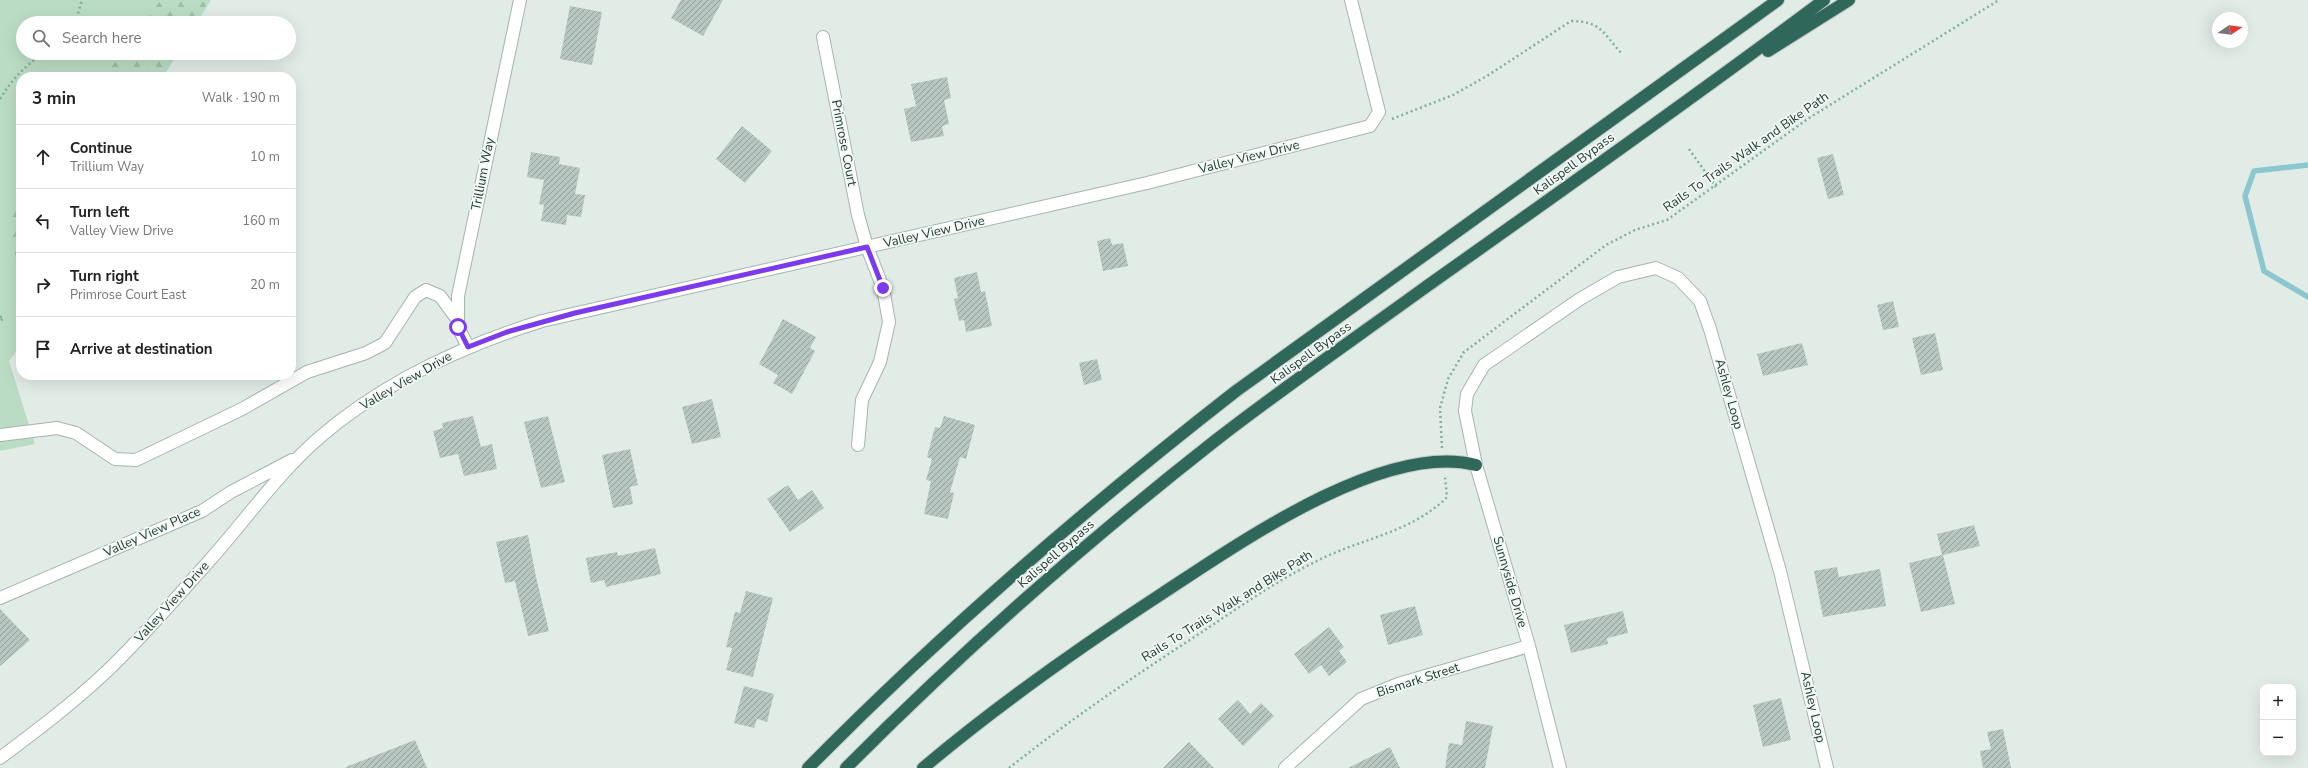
<!DOCTYPE html>
<meta charset="utf-8">
<style>
body{margin:0;font-family:"Nunito Sans",sans-serif;background:#f2f2f2;color:#222}
.controls{position:absolute;right:12px;bottom:12px;display:grid;overflow:hidden;border-radius:8px;box-shadow:0 4px 16px #0002}
.controls button{width:36px;height:36px;display:grid;place-items:center;padding:0;border:0;border-bottom:1px solid #e0e0e0;background:#fff;color:#222;font:20px sans-serif}
.compass{position:absolute;left:2212px;top:12px;width:36px;height:36px;border-radius:50%;background:#fff;box-shadow:0 4px 16px #0002;rotate:77deg}
.stop{position:absolute;width:12px;height:12px;margin:-9px;border:3px solid #7c3aed;border-radius:50%;background:#fff}
.stop.end{background:#7c3aed;border-color:#fff;box-shadow:0 1px 4px #0008}
.list{margin:0;padding:0;list-style:none}
h2{display:flex;justify-content:space-between;align-items:center;height:52px;margin:0;padding:0 16px;font-size:17px}
h2 small{font-size:13px;font-weight:400;color:#767676}
.list li{display:grid;grid-template-columns:26px 1fr auto;gap:12px;align-items:center;box-sizing:border-box;height:64px;padding:0 16px;border-top:1px solid #e0e0e0}
.list b{display:block;font-size:15px;white-space:nowrap}
.list p{margin:0;font-size:13px;white-space:nowrap;color:#767676}
.list em{font-size:13px;font-style:normal;color:#767676}
.icon{flex:none;width:22px;height:22px;fill:none;stroke:currentColor;stroke-width:2;stroke-linecap:round;stroke-linejoin:round}
.map{position:relative;flex:none;width:2308px;height:768px;overflow:hidden}
.search{position:absolute;background:#fff;box-shadow:0 4px 16px #0002;left:16px;top:16px;width:280px;height:44px;display:flex;align-items:center;gap:10px;box-sizing:border-box;padding:0 14px;border-radius:22px;color:#767676;font-size:15px}
.panel{position:absolute;background:#fff;box-shadow:0 4px 16px #0002;left:16px;top:72px;width:280px;height:308px;border-radius:16px}
.map>svg:first-child{display:block}
</style>
<div class="map">
<svg width="2308" height="768" viewBox="0 0 2308 768">
<defs>
<pattern id="forest-firs" width="22" height="20" patternUnits="userSpaceOnUse"><rect width="22" height="20" fill="#bbdcc4"/><path d="M5 1l3.5 6h-7zM16 11l3.5 6h-7z" fill="#a0bea9"/></pattern>
<pattern id="building-hatch" width="6" height="6" patternUnits="userSpaceOnUse"><rect width="6" height="6" fill="#b7c6c0"/><path d="M-1 1l2-2M0 6l6-6M5 7l2-2" fill="none" stroke="#94a29d"/></pattern>
</defs>
<rect width="100%" height="100%" fill="#e2ece7"/>
<path fill="url(#forest-firs)" d="M0,0h211l-14,23h-174v30h155l-15,24h-142v199l-18,18z"/>
<path fill="#bbdcc4" d="M0,0h161l-17,23h-121v30h99l-18,24h-83v113l-16,22 16,66v67l-12,16 26,83 -35,7z"/>
<g fill="none" stroke-linecap="round" stroke-linejoin="round">
<path stroke="#8cc6cf" stroke-width="5.5" d="M2308,165l-54,6 -9,25 19,75 44,26"/>
</g>
<path fill="url(#building-hatch)" d="M681,0h42l-20,36 -32,-18z
M570,6l32,6 -10,53 -32,-6z
M947,77l4,21 -7,2 5,24 -7,2 2,10 -33,6 -7,-33 12,-3 -5,-22z
M742,126l30,25 -27,32 -29,-24z
M531,152l29,5 -1,7 21,4 -5,26 10,1 -4,22 -14,-2 -1,10 -25,-4 3,-16 -5,-1 5,-24 -17,-3z
M1833,154l11,41 -16,4 -11,-41z
M1110,238l2,7 11,-2 5,23 -25,5 -6,-30z
M977,272l4,20 4,-1 7,35 -26,6 -2,-12 -5,1 -5,-22 4,-1 -4,-20z
M1893,301l6,26 -16,3 -6,-25z
M783,319l33,18 -6,11 5,3 -23,43 -19,-11 5,-8 -19,-11z
M1935,333l8,37 -22,5 -9,-37z
M1802,343l6,22 -45,11 -6,-22z
M1097,359l5,21 -18,5 -5,-22z
M712,399l9,38 -29,7 -10,-37z
M473,416l8,31 11,-3 5,25 -33,7 -6,-22 -18,4 -7,-27 10,-3 -1,-5z
M548,416l17,66 -24,6 -17,-66z
M944,416l31,9 -9,34 -6,-2 -10,35 4,1 -6,26 -24,-5 7,-33 -5,-1 6,-21 -5,-2 8,-30 5,1z
M630,449l8,36 -8,2 3,17 -20,4 -11,-53z
M788,485l10,15 14,-10 12,18 -34,24 -23,-33z
M1974,525l6,21 -37,9 12,49 -34,8 -12,-49 33,-8 -5,-21z
M528,535l8,42 13,54 -21,5 -13,-55 -10,2 -9,-41z
M655,548l6,26 -55,13 -2,-7 -13,3 -5,-25 31,-6 1,4z
M1837,567l2,10 41,-8 6,37 -63,11 -9,-46z
M746,591l27,7 -20,79 -27,-7 6,-22 -6,-1 9,-35 5,1z
M1415,606l8,29 -35,10 -8,-30z
M0,609l30,31 -30,26z
M1623,611l5,22 -21,5 1,6 -37,9 -7,-28z
M1329,627l15,20 -5,4 8,11 -18,14 -8,-11 -12,9 -15,-20z
M744,686l30,8 -7,28 -10,-3 -3,9 -20,-5z
M1781,698l10,42 -28,7 -10,-42z
M1238,700l12,14 11,-11 13,13 -31,30 -25,-27z
M1466,721l27,5 -8,42h-40l4,-25 13,2z
M2003,729l8,39h-28l-3,-17 11,-2 -4,-17z
M415,740l12,28h-81v-1z
M1189,742l25,26h-51z
M1390,747l10,21h-52z"/>
<g fill="none" stroke-linecap="round" stroke-linejoin="round">
<g stroke="#a5b4ae" stroke-width="14">
<path id="minor" d="M823,37l35,178 9,32 16,41 6,34 -9,40 -18,38 -4,45
M468,347l-10,-20v-31l62,-296
M0,435l57,-7 19,5 39,26 21,1 106,-51 65,-37 59,-19 19,-10 30,-46 11,-7 14,6 17,23
M0,598l202,-87 29,-19 61,-32
M0,758c36,-27 72,-54 105,-85 37,-35 70,-74 104,-112 37,-41 69,-88 111,-124 64,-55 142,-91 222,-116l605,-138 223,-57 9,-14 -28,-112
M1285,768l76,-69 37,-15 131,-38
M1560,768l-31,-122 -53,-181 -11,-54 2,-17 17,-29 96,-66 38,-22 38,-9 22,10 22,23 10,28 70,242 47,197"/>
</g>
<g stroke="#c1c8c6" stroke-width="14">
<path id="highway" d="M1768,51l81,-51
M808,768c134,-136 278,-260 428,-377l542,-391
M846,768c116,-117 240,-226 370,-328 67,-52 138,-101 207,-151 134,-95 269,-190 401,-289
M923,768c76,-64 157,-121 240,-175 75,-49 221,-152 313,-128"/>
</g>
<path stroke="#83aea0" stroke-width="2.5" stroke-dasharray="2 3" stroke-linecap="butt" d="M75,23l7,-23
M0,99c12,-20 25,-33 44,-46
M1392,119l61,-24 34,-19 84,-55c30,0 32,12 51,33
M1689,149l27,38
M0,317h3l-3,6
M1442,448l-2,-40 8,-29 16,-27 142,-107 29,-15 32,-10 142,-102 190,-118
M1009,768c62,-49 127,-93 193,-136 36,-24 74,-51 113,-70 43,-23 97,-29 132,-65l-2,-20"/>
<use href="#minor" stroke="#fff" stroke-width="12"/>
<use href="#highway" stroke="#2f675b" stroke-width="12"/>
</g>
<g fill="none" stroke-linecap="round" stroke-linejoin="round">
<path stroke="#7c3aed" stroke-width="5" d="M458,327l10,20 39,-15 68,-19 292,-66 16,41"/>
</g>
<g text-anchor="middle" dominant-baseline="central" stroke-width="3.5" stroke-linejoin="round" paint-order="stroke">
<g font-size="13" fill="#223c35" stroke="#f2f8f5">
<text transform="translate(844 143) rotate(79)">Primrose Court</text>
<text transform="translate(1746 152) rotate(-35)">Rails To Trails Walk and Bike Path</text>
<text transform="translate(1249 157) rotate(-14)">Valley View Drive</text>
<text transform="translate(1574 164) rotate(-36)">Kalispell Bypass</text>
<text transform="translate(483 174) rotate(-79)">Trillium Way</text>
<text transform="translate(934 232) rotate(-13)">Valley View Drive</text>
<text transform="translate(1311 353) rotate(-36)">Kalispell Bypass</text>
<text transform="translate(406 381) rotate(-30)">Valley View Drive</text>
<text transform="translate(1729 394) rotate(74)">Ashley Loop</text>
<text transform="translate(152 532) rotate(-24)">Valley View Place</text>
<text transform="translate(1056 554) rotate(-41)">Kalispell Bypass</text>
<text transform="translate(1510 582) rotate(74)">Sunnyside Drive</text>
<text transform="translate(172 602) rotate(-48)">Valley View Drive</text>
<text transform="translate(1227 606) rotate(-32)">Rails To Trails Walk and Bike Path</text>
<text transform="translate(1418 680) rotate(-18)">Bismark Street</text>
<text transform="translate(1813 707) rotate(77)">Ashley Loop</text>
</g>
</g>
</svg>
<div class="controls">
<button>+</button>
<button>−</button>
</div>
<svg class="compass" viewBox="-18 -18 36 36"><path d="M0-13l5 13h-10z" fill="#e53935"/><path d="M0 13l5-13h-10z" fill="#767676"/></svg>
<div class="stop" style="left:458px;top:327px"></div>
<div class="stop end" style="left:883px;top:288px"></div>
<div class="search"><svg class="icon" aria-label="search" viewBox="0 0 24 24"><circle cx="10" cy="10" r="6"/><path d="M15 15l6 6"/></svg>Search here</div>
<section class="panel">
<h2>3 min<small>Walk · 190 m</small></h2>
<ul class="list">
<li><svg class="icon" aria-label="ahead" viewBox="0 0 24 24"><path d="M12 20V5M6 11l6-6 6 6"/></svg><div><b>Continue</b><p>Trillium Way</p></div><em>10 m</em></li>
<li><svg class="icon" aria-label="left" viewBox="0 0 24 24"><path d="M17 20v-9H6M10 6l-5 5 5 5"/></svg><div><b>Turn left</b><p>Valley View Drive</p></div><em>160 m</em></li>
<li><svg class="icon" aria-label="right" viewBox="0 0 24 24"><path d="M7 20v-9h11M14 6l5 5-5 5"/></svg><div><b>Turn right</b><p>Primrose Court East</p></div><em>20 m</em></li>
<li><svg class="icon" aria-label="arrive" viewBox="0 0 24 24"><path d="M6 21V4h12l-3 4 3 4H6"/></svg><div><b>Arrive at destination</b></div></li>
</ul>
</section>
</div>
